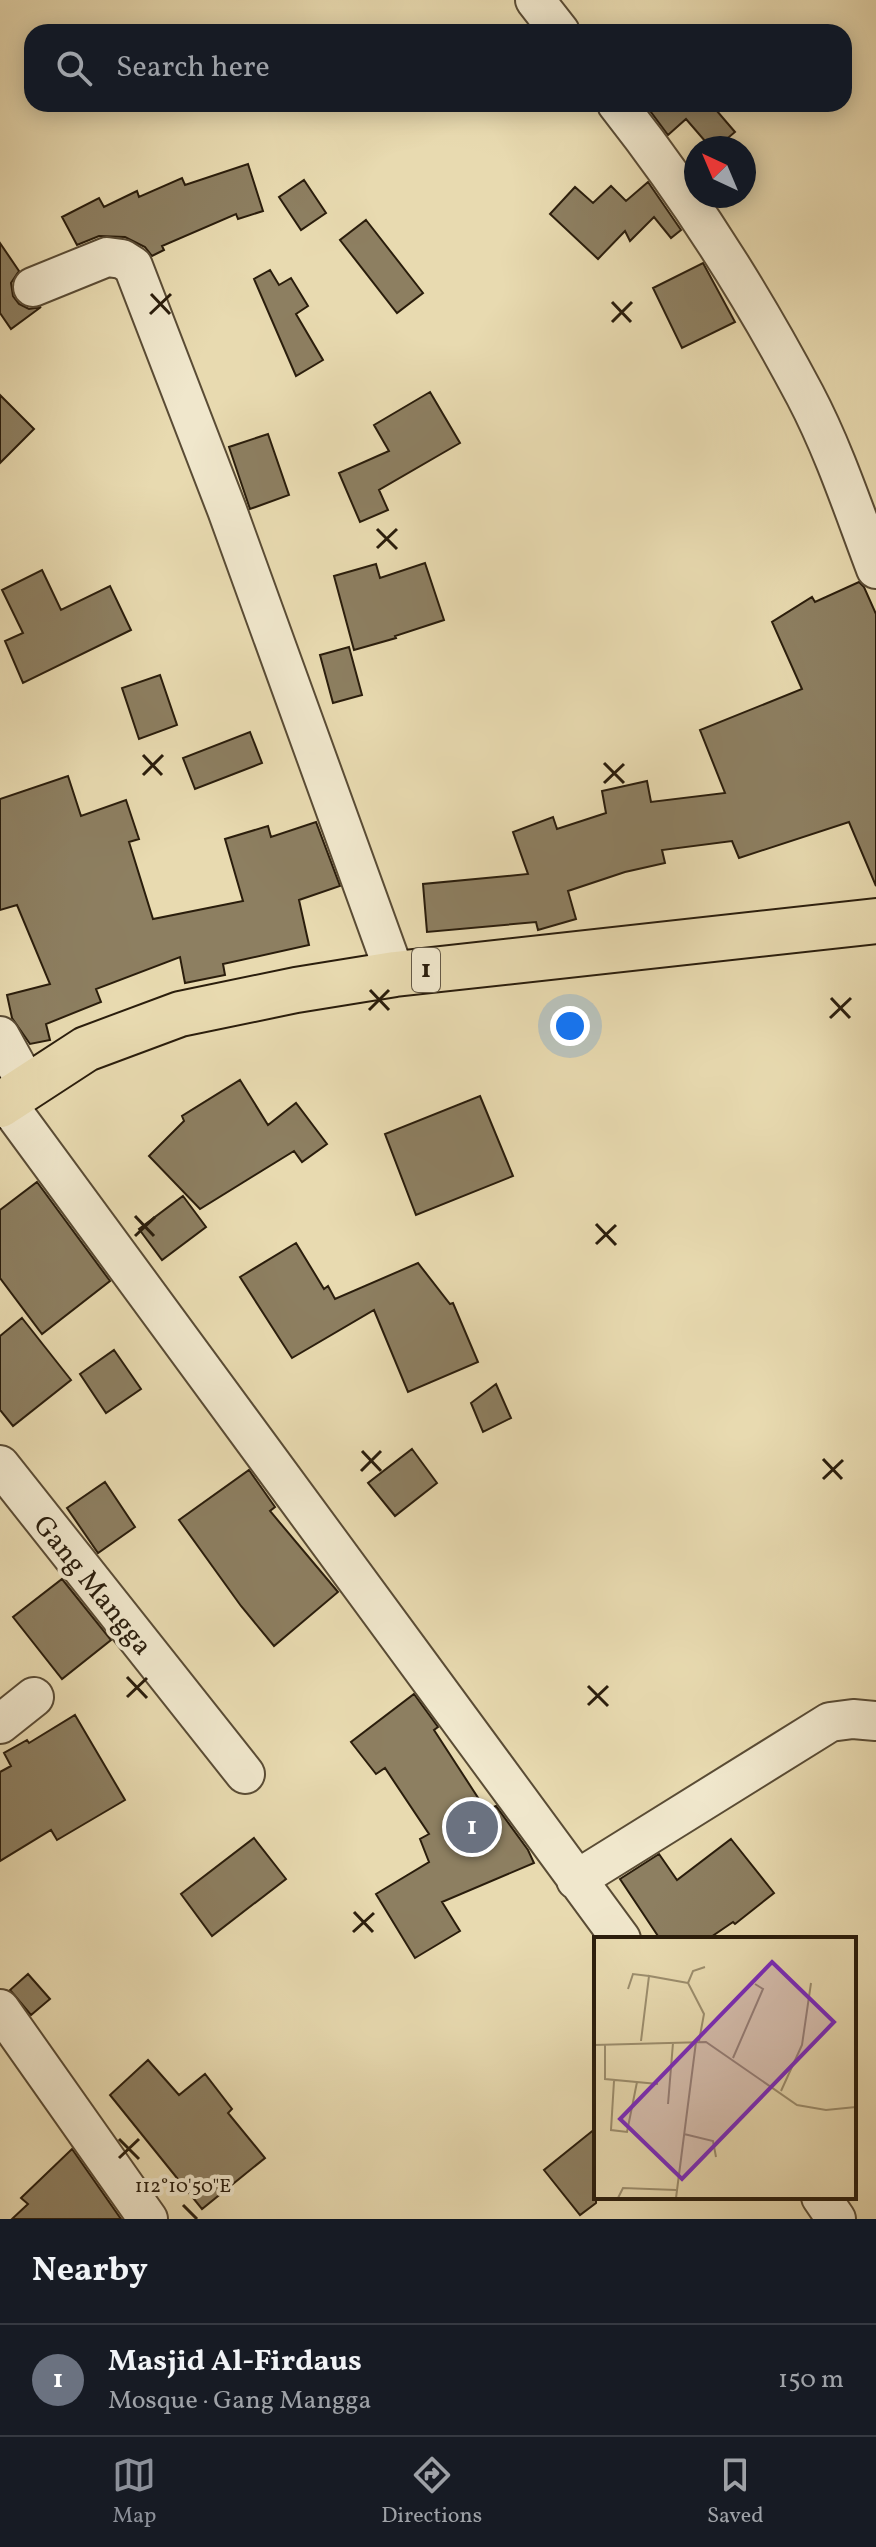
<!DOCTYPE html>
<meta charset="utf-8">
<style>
body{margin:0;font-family:Vollkorn,serif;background:#242831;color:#f1f3f6}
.compass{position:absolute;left:684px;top:136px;width:72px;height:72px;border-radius:50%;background:#171b24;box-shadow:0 4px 20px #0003;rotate:316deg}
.you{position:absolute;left:570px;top:1026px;width:28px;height:28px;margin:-20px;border:6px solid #fff;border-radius:50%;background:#1a73e8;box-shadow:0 0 0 12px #1a73e833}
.badge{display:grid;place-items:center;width:52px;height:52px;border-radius:50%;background:#8c9099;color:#fff;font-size:26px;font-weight:700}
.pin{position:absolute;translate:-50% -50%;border:4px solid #fff;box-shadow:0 2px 8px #0006}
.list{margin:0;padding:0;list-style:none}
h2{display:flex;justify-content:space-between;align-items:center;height:104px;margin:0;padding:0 32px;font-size:34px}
h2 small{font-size:26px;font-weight:400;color:#9ea1a6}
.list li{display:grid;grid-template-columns:52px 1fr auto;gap:24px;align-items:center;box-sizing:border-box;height:112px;padding:0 32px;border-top:2px solid #363941}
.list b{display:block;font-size:30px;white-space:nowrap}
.list p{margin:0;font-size:26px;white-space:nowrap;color:#9ea1a6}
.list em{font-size:26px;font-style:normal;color:#9ea1a6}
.icon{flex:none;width:44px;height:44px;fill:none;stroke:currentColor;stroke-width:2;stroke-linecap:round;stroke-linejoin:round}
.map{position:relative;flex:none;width:876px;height:2219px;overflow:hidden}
.search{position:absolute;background:#171b24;box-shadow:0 4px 20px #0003;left:24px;right:24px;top:24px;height:88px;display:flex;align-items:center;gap:20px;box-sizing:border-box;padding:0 28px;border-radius:24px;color:#9ea1a6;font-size:30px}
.sheet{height:216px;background:#171b24}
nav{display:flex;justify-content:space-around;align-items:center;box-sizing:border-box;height:112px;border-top:2px solid #363941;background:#171b24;font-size:22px;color:#9ea1a6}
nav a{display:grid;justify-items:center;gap:4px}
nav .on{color:#8c9099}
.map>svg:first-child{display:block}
</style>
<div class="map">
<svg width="876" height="2219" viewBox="0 0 876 2219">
<rect width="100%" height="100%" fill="#e8dab0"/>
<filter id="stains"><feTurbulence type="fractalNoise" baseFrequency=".0025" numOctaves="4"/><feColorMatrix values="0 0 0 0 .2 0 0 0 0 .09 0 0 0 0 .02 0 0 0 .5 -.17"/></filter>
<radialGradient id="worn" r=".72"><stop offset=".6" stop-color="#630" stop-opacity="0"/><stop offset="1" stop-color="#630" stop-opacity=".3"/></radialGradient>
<path fill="#8d7f61" stroke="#2a1d0c" stroke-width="2" d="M645,104h66l24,28 -19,16h-5l-25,-29 -18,16z
M248,164l15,47 -25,8 -2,-5 -74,32 2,4 -12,6 -7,-9 -20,-10 -26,-1 -22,9 -15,-28 37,-19 5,9 33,-16 2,6 43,-19 3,7z
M304,180l22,33 -25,17 -22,-33z
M648,182l33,48 -10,8 -17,-21 -24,24 -5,-10 -27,28 -48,-45 25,-27 18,16 18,-17 15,15z
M366,220l57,73 -26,20 -57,-73z
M0,243l19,28 -8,12 2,13 6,8 10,5 12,-2 -30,22 -11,-16z
M703,263l32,59 -53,26 -29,-60z
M270,270l9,15 12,-7 17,28 -12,8 27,46 -27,16 -42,-97z
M430,392l30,51 -81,47 9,20 -28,12 -21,-49 50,-22 -15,-26z
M0,395l34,34 -34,34z
M268,434l21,61 -39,14 -21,-62z
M425,563l19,57 -49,16 1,2 -42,12 -20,-74 42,-12 4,14z
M42,570l19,40 49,-24 21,44 -108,53 -18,-42 18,-8 -21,-43z
M859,582l5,5 12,27v272l-27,-64 -110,36 -7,-17 -70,9 3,13 -40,9 -57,19 8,28 -38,11 -2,-8 -109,10 -4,-48 105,-10 -15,-42 40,-15 4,12 49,-16 -4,-22 45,-10 4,21 74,-9 -25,-63 102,-41 -30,-67 40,-25 3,5z
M349,647l13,48 -29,8 -13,-48z
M160,675l17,50 -38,14 -17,-51z
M250,732l12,31 -67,26 -12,-31z
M68,776l13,40 45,-16 13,39 -10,3 24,77 90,-18 -18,-62 43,-13 3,11 45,-15 24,64 -41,14 10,45 -86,19 2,11 -40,8 -5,-26 -84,32 5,13 -55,22 4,16 -20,4 -18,-26 -5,-23 43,-11 -33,-79 -17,5v-111z
M240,1080l28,45 28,-22 31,41 -25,18 -8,-11 -94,58 -51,-53 35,-35 -2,-5z
M480,1096l33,80 -97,39 -31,-81z
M37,1182l73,99 -68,53 -42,-56v-68z
M183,1196l23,31 -44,33 -23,-31z
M296,1243l28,46 4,-3 7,13 83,-36 32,41 3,-1 25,59 -70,30 -34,-82 -82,48 -52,-81z
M22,1318l49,62 -58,46 -13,-16v-74z
M114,1350l27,39 -35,24 -26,-39z
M496,1384l15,34 -28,14 -12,-29z
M412,1449l25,34 -42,33 -27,-33z
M249,1470l26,37 -5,4 68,81 -64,54 -33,-40 -62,-86z
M105,1482l30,45 -37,26 -31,-45z
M62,1579l49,61 -49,39 -49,-62z
M414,1694l24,33 -4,3 52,80 10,-4 32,44 6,13 -92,39 18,29 -45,27 -39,-64 53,-32 -9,-23 9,-5 -44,-66 -9,6 -25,-32z
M75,1715l50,85 -68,40 -6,-10 -51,31v-89l11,-6 -7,-13 23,-13 2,3z
M254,1838l32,41 -74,57 -31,-42z
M731,1839l43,54 -39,31 -2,-2 -25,17h-48l-40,-60 39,-25 18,26z
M28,1974l22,25 -19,16 -21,-25z
M148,2060l31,35 26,-21 27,35 -4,4 37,45 -63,51 -92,-114z
M596,2128v75l-16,12 -36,-45z
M72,2149l49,70h-109l16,-15 -7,-6z"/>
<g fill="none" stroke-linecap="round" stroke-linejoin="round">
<g stroke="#5a4c35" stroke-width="42">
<path id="minor" d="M535,0l25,32
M617,104c71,90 134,189 188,291 29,55 49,116 71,174
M33,287l74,-30 15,2 11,7 94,244 168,464
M0,1036l28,51
M5,1101l616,838
M0,1465l245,309
M0,1724l34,-27
M576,1880l254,-158 23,-3 23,2
M0,2009l148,210
M821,2197l15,22"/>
</g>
<g stroke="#2a1d0c" stroke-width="48">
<path id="highway" d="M0,1105l86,-56 94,-35 116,-24 99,-16 481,-53"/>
</g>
<use href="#minor" stroke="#f0e7cc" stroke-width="38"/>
<use href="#highway" stroke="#e8dab0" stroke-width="44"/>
</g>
<path fill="none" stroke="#2a1d0c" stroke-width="3" d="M151,294l19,20M612,302l19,20M150,314l21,-20M612,322l20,-20M377,529l20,20M377,548l20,-19M143,755l19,20M604,763l20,20M143,775l20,-20M604,783l20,-19M370,990l19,20M831,998l19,20M369,1010l20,-20M830,1018l21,-20M135,1216l19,20M596,1224l20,21M135,1236l20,-19M596,1244l20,-19M362,1451l19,20M823,1459l19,20M361,1471l20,-20M823,1479l20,-19M127,1677l20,21M588,1686l20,20M127,1697l20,-19M588,1705l20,-19M354,1912l19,20M353,1932l21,-19M119,2139l20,20M119,2158l20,-19M183,2205l14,14"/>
<g text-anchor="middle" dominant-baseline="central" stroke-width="8" stroke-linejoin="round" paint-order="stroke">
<rect fill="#f0e7cc" stroke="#655a46" stroke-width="2" x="412" y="948" width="28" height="44" rx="6"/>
<g font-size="26" font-weight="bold" fill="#2a1d0c">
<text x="426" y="970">1</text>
</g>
<g font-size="28" fill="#2a1d0c" stroke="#f0e7cc">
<text transform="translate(92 1586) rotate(51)">Gang Mangga</text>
</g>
</g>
<g transform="translate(594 1937)">
<rect width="262" height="262" fill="#e8dab0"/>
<path fill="none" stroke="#9c8e6e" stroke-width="2" d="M34,52l5,-15 16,2M47,104l8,-65 39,7M105,104l5,-27 -16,-31 5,-12 12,-4M11,107v35l53,5M0,108l112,-3 91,63 29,5 30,-3M139,121l30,-69 -8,-5M20,144l-3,49 16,2 10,-50M187,154l21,-46 9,-62M74,167l5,-61M90,197l29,7 3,16M24,261l5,-10 53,2M82,261l20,-156"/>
<path fill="#7b2cbf" fill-opacity="0.15" stroke="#7b2cbf" stroke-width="4" d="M178,25l62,60 -152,157 -62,-60z"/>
<rect width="262" height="262" fill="none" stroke="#2a1d0c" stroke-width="4"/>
</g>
<g font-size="20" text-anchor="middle" fill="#2a1d0c" stroke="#f0e7cc" stroke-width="8" stroke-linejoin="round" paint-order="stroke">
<text x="183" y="2192">112°10'50"E</text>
</g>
<rect width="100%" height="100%" filter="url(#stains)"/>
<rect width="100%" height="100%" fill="url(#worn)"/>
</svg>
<svg class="compass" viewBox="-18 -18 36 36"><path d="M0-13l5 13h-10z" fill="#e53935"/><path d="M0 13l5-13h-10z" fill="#9ea1a6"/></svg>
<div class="you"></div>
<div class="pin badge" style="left:472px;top:1827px;background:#6b7280">1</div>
<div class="search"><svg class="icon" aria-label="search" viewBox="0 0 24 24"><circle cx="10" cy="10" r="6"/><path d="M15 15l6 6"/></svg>Search here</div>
</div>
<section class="sheet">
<h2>Nearby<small></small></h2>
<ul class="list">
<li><span class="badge" style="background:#6b7280">1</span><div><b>Masjid Al-Firdaus</b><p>Mosque · Gang Mangga</p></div><em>150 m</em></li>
</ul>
</section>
<nav>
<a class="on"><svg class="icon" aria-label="map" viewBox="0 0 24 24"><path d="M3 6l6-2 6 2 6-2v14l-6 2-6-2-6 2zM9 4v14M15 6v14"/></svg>Map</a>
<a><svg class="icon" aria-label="directions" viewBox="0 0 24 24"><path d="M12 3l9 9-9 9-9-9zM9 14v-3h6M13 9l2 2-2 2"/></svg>Directions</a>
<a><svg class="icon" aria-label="saved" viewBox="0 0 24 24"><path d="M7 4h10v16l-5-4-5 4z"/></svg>Saved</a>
</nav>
